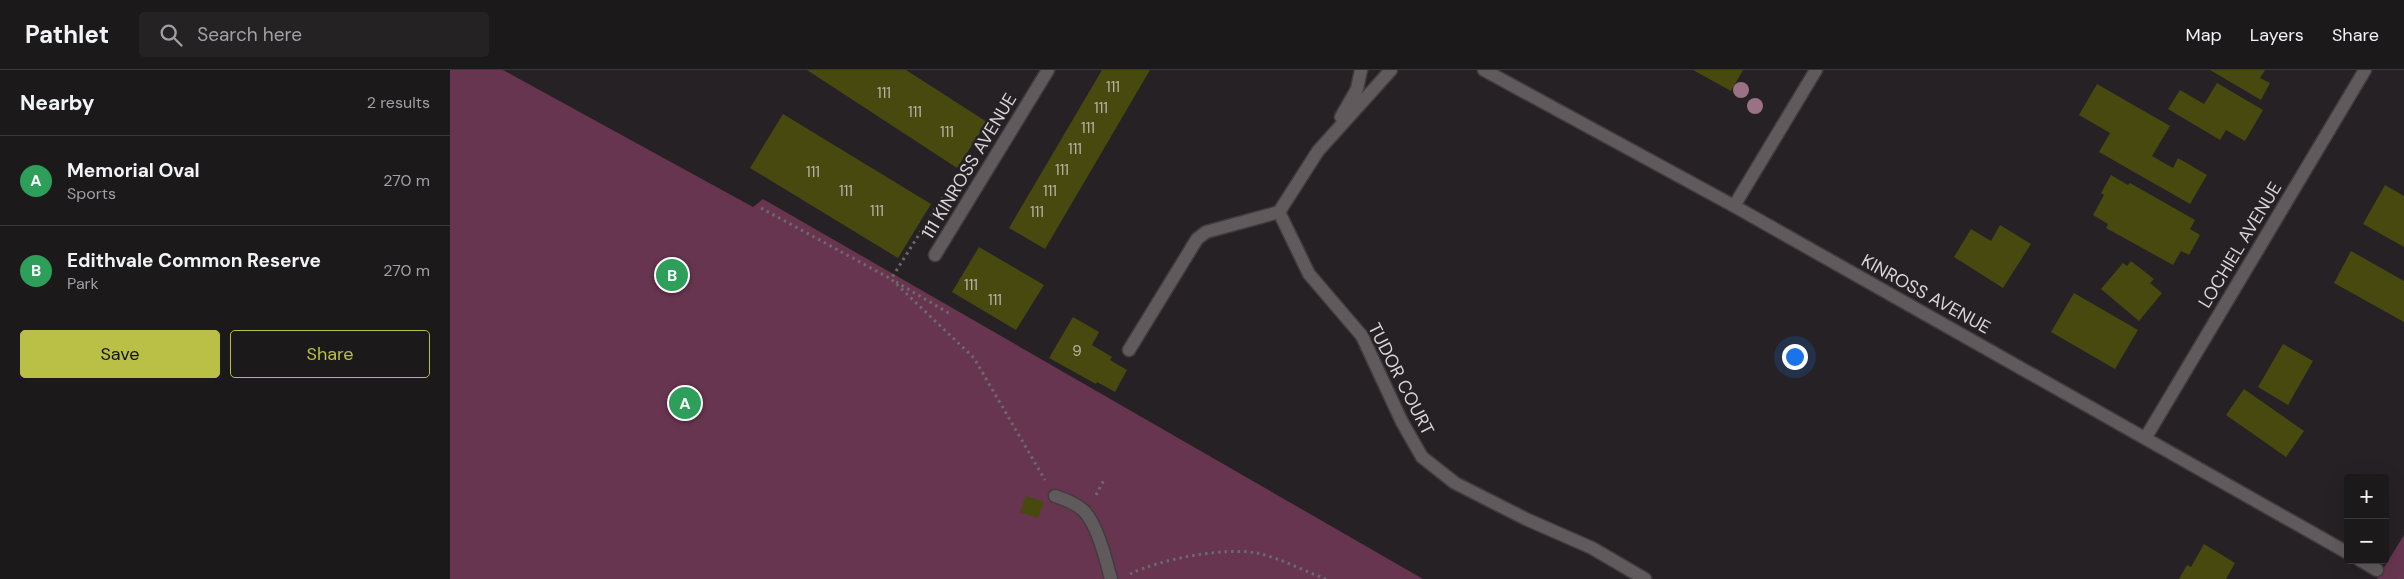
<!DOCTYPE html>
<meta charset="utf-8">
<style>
body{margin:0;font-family:"DM Sans",sans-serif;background:#252224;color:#f1f3f6}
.controls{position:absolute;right:15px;bottom:15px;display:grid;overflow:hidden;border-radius:5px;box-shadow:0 5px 20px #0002}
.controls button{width:45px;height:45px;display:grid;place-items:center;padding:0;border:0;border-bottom:1px solid #3a383a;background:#1c191b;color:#f1f3f6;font:25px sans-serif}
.you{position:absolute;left:1344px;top:286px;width:18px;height:18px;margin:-12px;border:4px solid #fff;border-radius:50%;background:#1a73e8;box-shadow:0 0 0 8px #1a73e833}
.badge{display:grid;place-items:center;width:32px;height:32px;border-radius:50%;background:#bac045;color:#fff;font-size:16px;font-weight:700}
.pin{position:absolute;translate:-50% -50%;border:2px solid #fff;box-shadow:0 1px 5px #0006}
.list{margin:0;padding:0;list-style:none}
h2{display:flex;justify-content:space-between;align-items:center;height:65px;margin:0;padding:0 20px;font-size:21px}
h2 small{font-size:16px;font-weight:400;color:#a0a0a3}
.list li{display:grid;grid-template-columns:32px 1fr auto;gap:15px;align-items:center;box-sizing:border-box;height:90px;padding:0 20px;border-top:1px solid #3a383a}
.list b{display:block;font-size:19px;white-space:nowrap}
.list p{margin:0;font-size:16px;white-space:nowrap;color:#a0a0a3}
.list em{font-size:16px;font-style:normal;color:#a0a0a3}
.actions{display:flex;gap:10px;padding:15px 20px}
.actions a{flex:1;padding:11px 0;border:1px solid #bac045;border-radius:5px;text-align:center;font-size:18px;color:#bac045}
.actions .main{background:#bac045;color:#111}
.icon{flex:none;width:28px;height:28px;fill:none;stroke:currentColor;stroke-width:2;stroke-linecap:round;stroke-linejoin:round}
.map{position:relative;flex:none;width:1954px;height:509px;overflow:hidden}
header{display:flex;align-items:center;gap:30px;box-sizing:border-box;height:70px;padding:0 25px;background:#1c191b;border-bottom:1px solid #3a383a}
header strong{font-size:24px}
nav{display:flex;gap:28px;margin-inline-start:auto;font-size:18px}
.search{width:350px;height:45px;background:#252224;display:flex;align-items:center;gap:12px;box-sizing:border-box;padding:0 18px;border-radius:5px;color:#a0a0a3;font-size:19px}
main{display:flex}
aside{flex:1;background:#1c191b}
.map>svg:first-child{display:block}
</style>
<header>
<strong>Pathlet</strong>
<div class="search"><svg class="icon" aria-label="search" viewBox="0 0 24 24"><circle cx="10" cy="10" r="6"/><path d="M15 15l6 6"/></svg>Search here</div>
<nav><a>Map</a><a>Layers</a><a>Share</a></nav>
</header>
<main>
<aside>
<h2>Nearby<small>2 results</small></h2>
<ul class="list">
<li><span class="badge" style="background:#2e9e5b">A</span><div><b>Memorial Oval</b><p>Sports</p></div><em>270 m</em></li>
<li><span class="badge" style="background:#2e9e5b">B</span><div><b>Edithvale Common Reserve</b><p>Park</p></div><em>270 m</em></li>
</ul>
<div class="actions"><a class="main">Save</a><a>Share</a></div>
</aside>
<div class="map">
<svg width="1954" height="509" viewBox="0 0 1954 509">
<rect width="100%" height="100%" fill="#262124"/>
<path fill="#67354f" d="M0,0h53l250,137 10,-8 660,380h-973z
M1954,465v44h-27z"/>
<path fill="#47490f" d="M357,0h99l81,52 -30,46z
M652,0h48l-105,179 -36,-21z
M1243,0h50l-12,21z
M1760,0h55l-5,8 10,5 -9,17z
M1767,13l46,27 -18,31 -19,-11 -6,10 -52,-31 12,-19 24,14z
M1647,14l73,42 -18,30 21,12 5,-10 29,17 -17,29 -91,-52 11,-19 -31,-18z
M333,44l148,90 -33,54 -148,-90z
M1661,105l17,10 2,-2 65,37 -5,9 10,6 -11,20 -8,-4 -8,14 -67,-37 2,-4 -15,-9 11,-20 -3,-2z
M1935,115l19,11v51l-41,-23z
M1550,155l31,19 -28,44 -49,-31 17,-28 20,12z
M529,177l65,38 -28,45 -64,-38z
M1901,181l53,30v41l-70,-39z
M1681,191l23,18 -4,4 12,10 -23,28 -38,-32 22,-26 4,3z
M1624,223l64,37 -23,39 -64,-37z
M623,247l26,15 -7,13 20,12 -2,3 17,10 -12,22 -18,-10 -1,2 -47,-26z
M1833,274l30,17 -25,44 -30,-18z
M1794,319l60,42 -18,26 -60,-42z
M576,426l18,6 -6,16 -18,-6z
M1754,474l31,19 -9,16h-47l8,-14 4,2z"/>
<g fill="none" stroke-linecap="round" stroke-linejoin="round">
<g stroke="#403c3e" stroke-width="15">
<path id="minor" d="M941,0l-73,81 -39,61 30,62 53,62 40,86 20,35 33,26 71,36 66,29 53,31
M1034,0l250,136 614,347
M891,47l16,-28 4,-19
M1284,136l82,-136
M485,185l113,-185
M679,280l68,-111 9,-7 73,-20
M1696,367l219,-367
M605,426c9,3 20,7 28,14 14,13 23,50 28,69
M1910,490l17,10"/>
</g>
<path stroke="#6d696b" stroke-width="3" stroke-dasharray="2.5 4" stroke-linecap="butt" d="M497,127l-3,-2 -53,84 83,79 71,122
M311,138l130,71
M446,212l56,33
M646,425l9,-17
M680,504c31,-15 93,-27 127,-21 23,5 47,18 69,26"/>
<use href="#minor" stroke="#605a5c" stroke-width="12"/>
</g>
<g fill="#9b7185">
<circle cx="1291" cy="20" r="8"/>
<circle cx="1305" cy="36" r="8"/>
</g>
<g text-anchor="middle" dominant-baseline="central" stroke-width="5" stroke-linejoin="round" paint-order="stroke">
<g font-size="15" fill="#b5b4a6">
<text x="663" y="17">111</text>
<text x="434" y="23">111</text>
<text x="651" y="38">111</text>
<text x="465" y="42">111</text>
<text x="638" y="58">111</text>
<text x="497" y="62">111</text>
<text x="625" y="79">111</text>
<text x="612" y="100">111</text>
<text x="363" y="102">111</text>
<text x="396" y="121">111</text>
<text x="600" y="121">111</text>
<text x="427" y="141">111</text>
<text x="587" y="142">111</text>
<text x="521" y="215">111</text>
<text x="545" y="230">111</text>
<text x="627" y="281">9</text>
</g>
<g font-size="18" fill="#dad7d8" stroke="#262124">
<text transform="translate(519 96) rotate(-59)">111 KINROSS AVENUE</text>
<text transform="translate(1790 175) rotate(-59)">LOCHIEL AVENUE</text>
<text transform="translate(1476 224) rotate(29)">KINROSS AVENUE</text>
<text transform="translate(951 309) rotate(63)">TUDOR COURT</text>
</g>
</g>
</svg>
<div class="controls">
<button>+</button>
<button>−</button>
</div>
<div class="you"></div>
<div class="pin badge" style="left:235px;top:333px;background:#2e9e5b">A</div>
<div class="pin badge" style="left:222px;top:205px;background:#2e9e5b">B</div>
</div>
</main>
